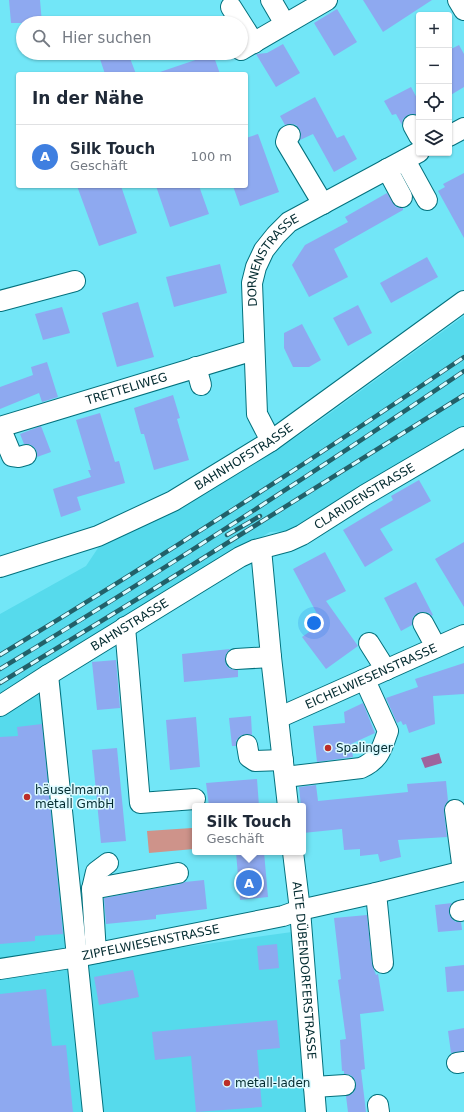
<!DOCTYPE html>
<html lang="de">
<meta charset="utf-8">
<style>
body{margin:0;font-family:"DejaVu Sans",sans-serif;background:#f6f6f7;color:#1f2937}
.controls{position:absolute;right:12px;top:12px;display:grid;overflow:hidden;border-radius:4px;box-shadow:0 1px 3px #0004}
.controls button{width:36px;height:36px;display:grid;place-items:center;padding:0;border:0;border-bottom:1px solid #e0e1e3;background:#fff;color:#1f2937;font:20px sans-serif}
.you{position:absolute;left:314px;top:623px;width:14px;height:14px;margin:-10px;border:3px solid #fff;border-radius:50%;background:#1a73e8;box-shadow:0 0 0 6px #1a73e833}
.badge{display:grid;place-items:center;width:26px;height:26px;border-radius:50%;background:#bc2e28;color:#fff;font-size:13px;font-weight:700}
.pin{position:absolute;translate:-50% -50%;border:2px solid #fff;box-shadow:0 1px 4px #0006}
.popup{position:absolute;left:192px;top:803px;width:114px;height:52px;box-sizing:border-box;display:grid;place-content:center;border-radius:4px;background:#fff;filter:drop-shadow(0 1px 3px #0005);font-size:13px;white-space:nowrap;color:#747a83}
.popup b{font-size:15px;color:#1f2937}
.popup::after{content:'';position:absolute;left:50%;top:100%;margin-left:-8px;border:8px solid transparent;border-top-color:#fff}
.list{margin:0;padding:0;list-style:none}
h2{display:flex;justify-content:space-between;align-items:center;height:52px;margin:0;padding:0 16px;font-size:17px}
h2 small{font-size:13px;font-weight:400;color:#747a83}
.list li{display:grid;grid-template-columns:26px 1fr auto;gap:12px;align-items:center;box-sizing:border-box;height:64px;padding:0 16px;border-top:1px solid #e0e1e3}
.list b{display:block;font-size:15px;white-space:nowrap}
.list p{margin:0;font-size:13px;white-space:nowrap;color:#747a83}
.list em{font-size:13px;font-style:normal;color:#747a83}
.icon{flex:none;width:22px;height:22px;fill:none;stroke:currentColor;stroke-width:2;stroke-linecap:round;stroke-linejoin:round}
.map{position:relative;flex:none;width:464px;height:1112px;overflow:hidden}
.search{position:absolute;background:#fff;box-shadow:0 1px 3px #0004;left:16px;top:16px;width:232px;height:44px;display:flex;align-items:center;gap:10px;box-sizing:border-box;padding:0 14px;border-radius:22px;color:#747a83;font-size:15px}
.panel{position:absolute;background:#fff;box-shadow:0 1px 3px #0004;left:16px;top:72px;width:232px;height:116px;border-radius:4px}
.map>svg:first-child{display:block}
</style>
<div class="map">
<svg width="464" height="1112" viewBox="0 0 464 1112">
<rect width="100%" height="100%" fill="#72e6f7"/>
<path fill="#56daec" d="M464,316v112l-173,103 -21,1 -270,166v-84l86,-48 14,-21 87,-42 90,-53 38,-26z
M60,678l26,283 206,-29 14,180h-306v-398z"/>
<path fill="#ce938a" d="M192,828l2,21 -45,4 -2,-22z"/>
<path fill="#9e649d" d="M439,753l3,10 -17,5 -4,-10z"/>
<path fill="#8ea9f0" d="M9,0h31l2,23h-31z
M363,0h69l-49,32z
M337,9l20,33 -23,14 -20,-33z
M283,44l17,29 -24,14 -20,-33 11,-1z
M459,45l5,9v33l-15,9v-46z
M98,53h30l8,21h-31z
M213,54l7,20h-60v-2z
M411,87l8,15v13l-5,-1 -6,1 -5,4 -1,6 -6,-11 -4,1 -8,-14z
M315,97l22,41 7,-3 13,24 -23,13 -21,-38 -13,6 1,-5 -1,-5 -4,-5 -5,-1 -6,1 -5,-9z
M258,134l21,58 -39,14 -7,-20h13v-48z
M464,173v65l-26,-47 7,-4 -2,-3z
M77,186h44l16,47 -38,13z
M156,186h43l10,28 -39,13z
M387,193l9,14 7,1v2l-69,39 14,28 -39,20 -17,-32 13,-20 43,-23 -3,-5z
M427,257l11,20 -47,26 -11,-20z
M220,264l7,29 -53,14 -8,-30z
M138,302l16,55 -37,10 -15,-54z
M358,305l14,28 -24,13 -15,-28z
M62,307l8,26 -27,7 -8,-26z
M302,324l19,36 -12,7h-16l-9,-19v-15z
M47,362l11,35 -16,5 -3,-9 -39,16v-22l33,-12 -2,-8z
M173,395l7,23 -3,1 12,41 -35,10 -10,-36h-3l-7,-26z
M100,413l15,49 4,-1 6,22 -48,14 4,13 -20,7 -8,-28 38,-12 -3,-7h3l-15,-50z
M41,426l10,26 -14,5v-5l-3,-5 -5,-3h-5l-4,-10z
M419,480l12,21 -51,28 13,21 -28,17 -22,-37 50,-30 -2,-4z
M464,542v65l-29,-48z
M325,552l21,39 -20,10 32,45 -32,23 -24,-32 20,-14 -29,-54z
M416,582l17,33 -2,1 -2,-3 -5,-1 -6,1 -5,4 -1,8 -11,6 -17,-33z
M230,649l-4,5 -1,6 1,5 4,4 8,1v7l-54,5 -2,-28z
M116,660l4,48 -23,2 -5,-48z
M464,663v31l-31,2 2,28 -26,9 -3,-9 -3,1 -2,-4 -4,2 -11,-25 32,-11 -3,-8z
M363,703l12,30 -24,11 2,13 -36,5 -4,-36 32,-3 -1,-11z
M251,716l1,19 -6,-1 -6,2 -4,5v5h-4l-3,-28z
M196,717l4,50 -30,3 -4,-50z
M42,724l21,210 -28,2v5l-35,3v-207l18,-1 -1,-9z
M117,748l9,93 -25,2 -9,-93z
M257,779l2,27h-50l-3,-23z
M446,781l2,20 -3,4 -1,7 3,25 -49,3 3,17 -21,5 -2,-8 -18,2v-7l-16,1 -2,-21 -39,4v-27h-2l-2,-19 17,-2 2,16 90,-9 -1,-8z
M236,852h28l4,45 -28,3z
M204,880l3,29 -51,6v4l-50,5 -2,-26 76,-14 5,-2z
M452,903l-3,5v6l3,5 4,3h5l1,8 -24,2 -3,-27z
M367,915l5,49 4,11 2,-1 6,37 -24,3 5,55 -4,1 5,42h-18l-2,-16 6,-2 3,-4 1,-6 -2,-6 -4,-3 -6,-1v-3h-2l-2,-31 6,-1 -8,-59 3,-1 -7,-61z
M277,944l2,24 -20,2 -2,-24z
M464,965v26l-17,1 -2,-25z
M133,970l6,27 -40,8 -5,-28z
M46,989l6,57 14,-1 7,67h-73v-118z
M277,1020l3,28 -23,2 5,57 -66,5 -5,-56 -36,4 -3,-28z
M464,1028v23l-13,2 -3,-22z"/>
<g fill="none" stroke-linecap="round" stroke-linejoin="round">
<g stroke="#03717d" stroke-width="22">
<g id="minor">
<path d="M271,0l14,24"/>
<path d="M458,0l6,10"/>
<path d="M231,7l23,36"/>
<path d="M241,50l86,-50"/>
<path d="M413,125l6,11"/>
<path d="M290,135l-2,1 -2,6 37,62"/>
<path d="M449,136l15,-8"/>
<path d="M405,160l22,40"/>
<path d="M387,169l15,28"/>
<path d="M0,301l75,-20"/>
<path d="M196,367l5,18"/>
<path id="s1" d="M271,441l-14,-27 -5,-131 4,-16 8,-17 12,-15 13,-13 130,-70"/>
<path id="s2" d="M26,455l-7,2 -7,-1 -12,-29 254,-77"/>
<path d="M261,549l10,108 17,149"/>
<path id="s3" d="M0,567l98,-31 75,-35 98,-60 193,-140"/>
<path d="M423,623l13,24"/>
<path d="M125,627l15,176 55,-4"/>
<path d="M369,643l17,27"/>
<path d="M236,659l35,-2"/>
<path d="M48,675l45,437"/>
<path id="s4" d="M0,706l48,-31 192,-118 15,-7 34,-9 13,-6 63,-40 99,-58"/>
<path id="s5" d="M278,718l186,-83"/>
<path d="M247,745l2,12 6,4 28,-1"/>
<path d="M285,777l76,-9c18,-8 21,-19 27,-37l-20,-44 -5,-7"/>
<path d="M455,810l8,61"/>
<path id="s6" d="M293,852l7,58 16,202"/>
<path d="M92,889l4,-17 12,-9"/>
<path d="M376,893l7,70"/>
<path d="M460,911l4,-1"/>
<path d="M96,953l-4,-64 86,-16"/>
<path id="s7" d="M0,969l77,-12 206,-41 17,-6 76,-17 88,-22"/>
<path d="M457,1063l7,-1"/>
<path d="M314,1087l31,-2"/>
<path d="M378,1105l1,7"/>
</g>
</g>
<use href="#minor" stroke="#fff" stroke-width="20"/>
<g stroke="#226069" stroke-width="4.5">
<path id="rail" d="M227,535l33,-19
M0,655c157,-95 312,-195 464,-298
M0,669c158,-95 312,-195 464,-298
M0,683l152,-93 312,-195"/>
</g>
<use href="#rail" stroke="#dbfaff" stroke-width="3" stroke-dasharray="9" stroke-linecap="butt"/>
</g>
<g fill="#bc2e28" stroke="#dbfaff" stroke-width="1.5">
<circle cx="328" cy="748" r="4"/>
<circle cx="27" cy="797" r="4"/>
<circle cx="227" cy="1083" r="4"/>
</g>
<g text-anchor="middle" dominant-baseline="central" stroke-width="3" stroke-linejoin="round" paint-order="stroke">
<g font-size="12" fill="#022a2f" stroke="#dbfaff">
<text stroke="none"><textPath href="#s1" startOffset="191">DORNENSTRASSE</textPath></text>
<text stroke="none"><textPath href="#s2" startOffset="178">TRETTELIWEG</textPath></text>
<text stroke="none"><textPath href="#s3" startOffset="269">BAHNHOFSTRASSE</textPath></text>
<text stroke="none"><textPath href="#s4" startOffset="422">CLARIDENSTRASSE</textPath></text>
<text stroke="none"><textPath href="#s4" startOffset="153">BAHNSTRASSE</textPath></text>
<text stroke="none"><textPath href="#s5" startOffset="102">EICHELWIESENSTRASSE</textPath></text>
<text stroke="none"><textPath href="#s7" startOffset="153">ZIPFELWIESENSTRASSE</textPath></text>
<text stroke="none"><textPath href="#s6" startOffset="119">ALTE DÜBENDORFERSTRASSE</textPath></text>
</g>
<g font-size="12" fill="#022a2f" stroke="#dbfaff" text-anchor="start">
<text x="336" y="748">Spalinger</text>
<text x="35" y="790">häuselmann<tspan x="35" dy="14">metall GmbH</tspan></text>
<text x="235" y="1083">metall-laden</text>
</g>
</g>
</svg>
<div class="controls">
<button>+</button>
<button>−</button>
<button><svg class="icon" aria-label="locate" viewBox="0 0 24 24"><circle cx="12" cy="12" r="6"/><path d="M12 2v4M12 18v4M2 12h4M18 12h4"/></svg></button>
<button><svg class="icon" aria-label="layers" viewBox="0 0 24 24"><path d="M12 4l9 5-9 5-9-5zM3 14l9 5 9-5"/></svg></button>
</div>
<div class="you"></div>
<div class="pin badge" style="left:249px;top:883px;background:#3f7fe0">A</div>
<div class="popup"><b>Silk Touch</b>Geschäft</div>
<div class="search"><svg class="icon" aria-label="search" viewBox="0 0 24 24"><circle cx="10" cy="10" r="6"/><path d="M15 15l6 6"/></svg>Hier suchen</div>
<section class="panel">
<h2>In der Nähe<small></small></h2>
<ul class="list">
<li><span class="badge" style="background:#3f7fe0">A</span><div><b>Silk Touch</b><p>Geschäft</p></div><em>100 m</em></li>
</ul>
</section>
</div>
